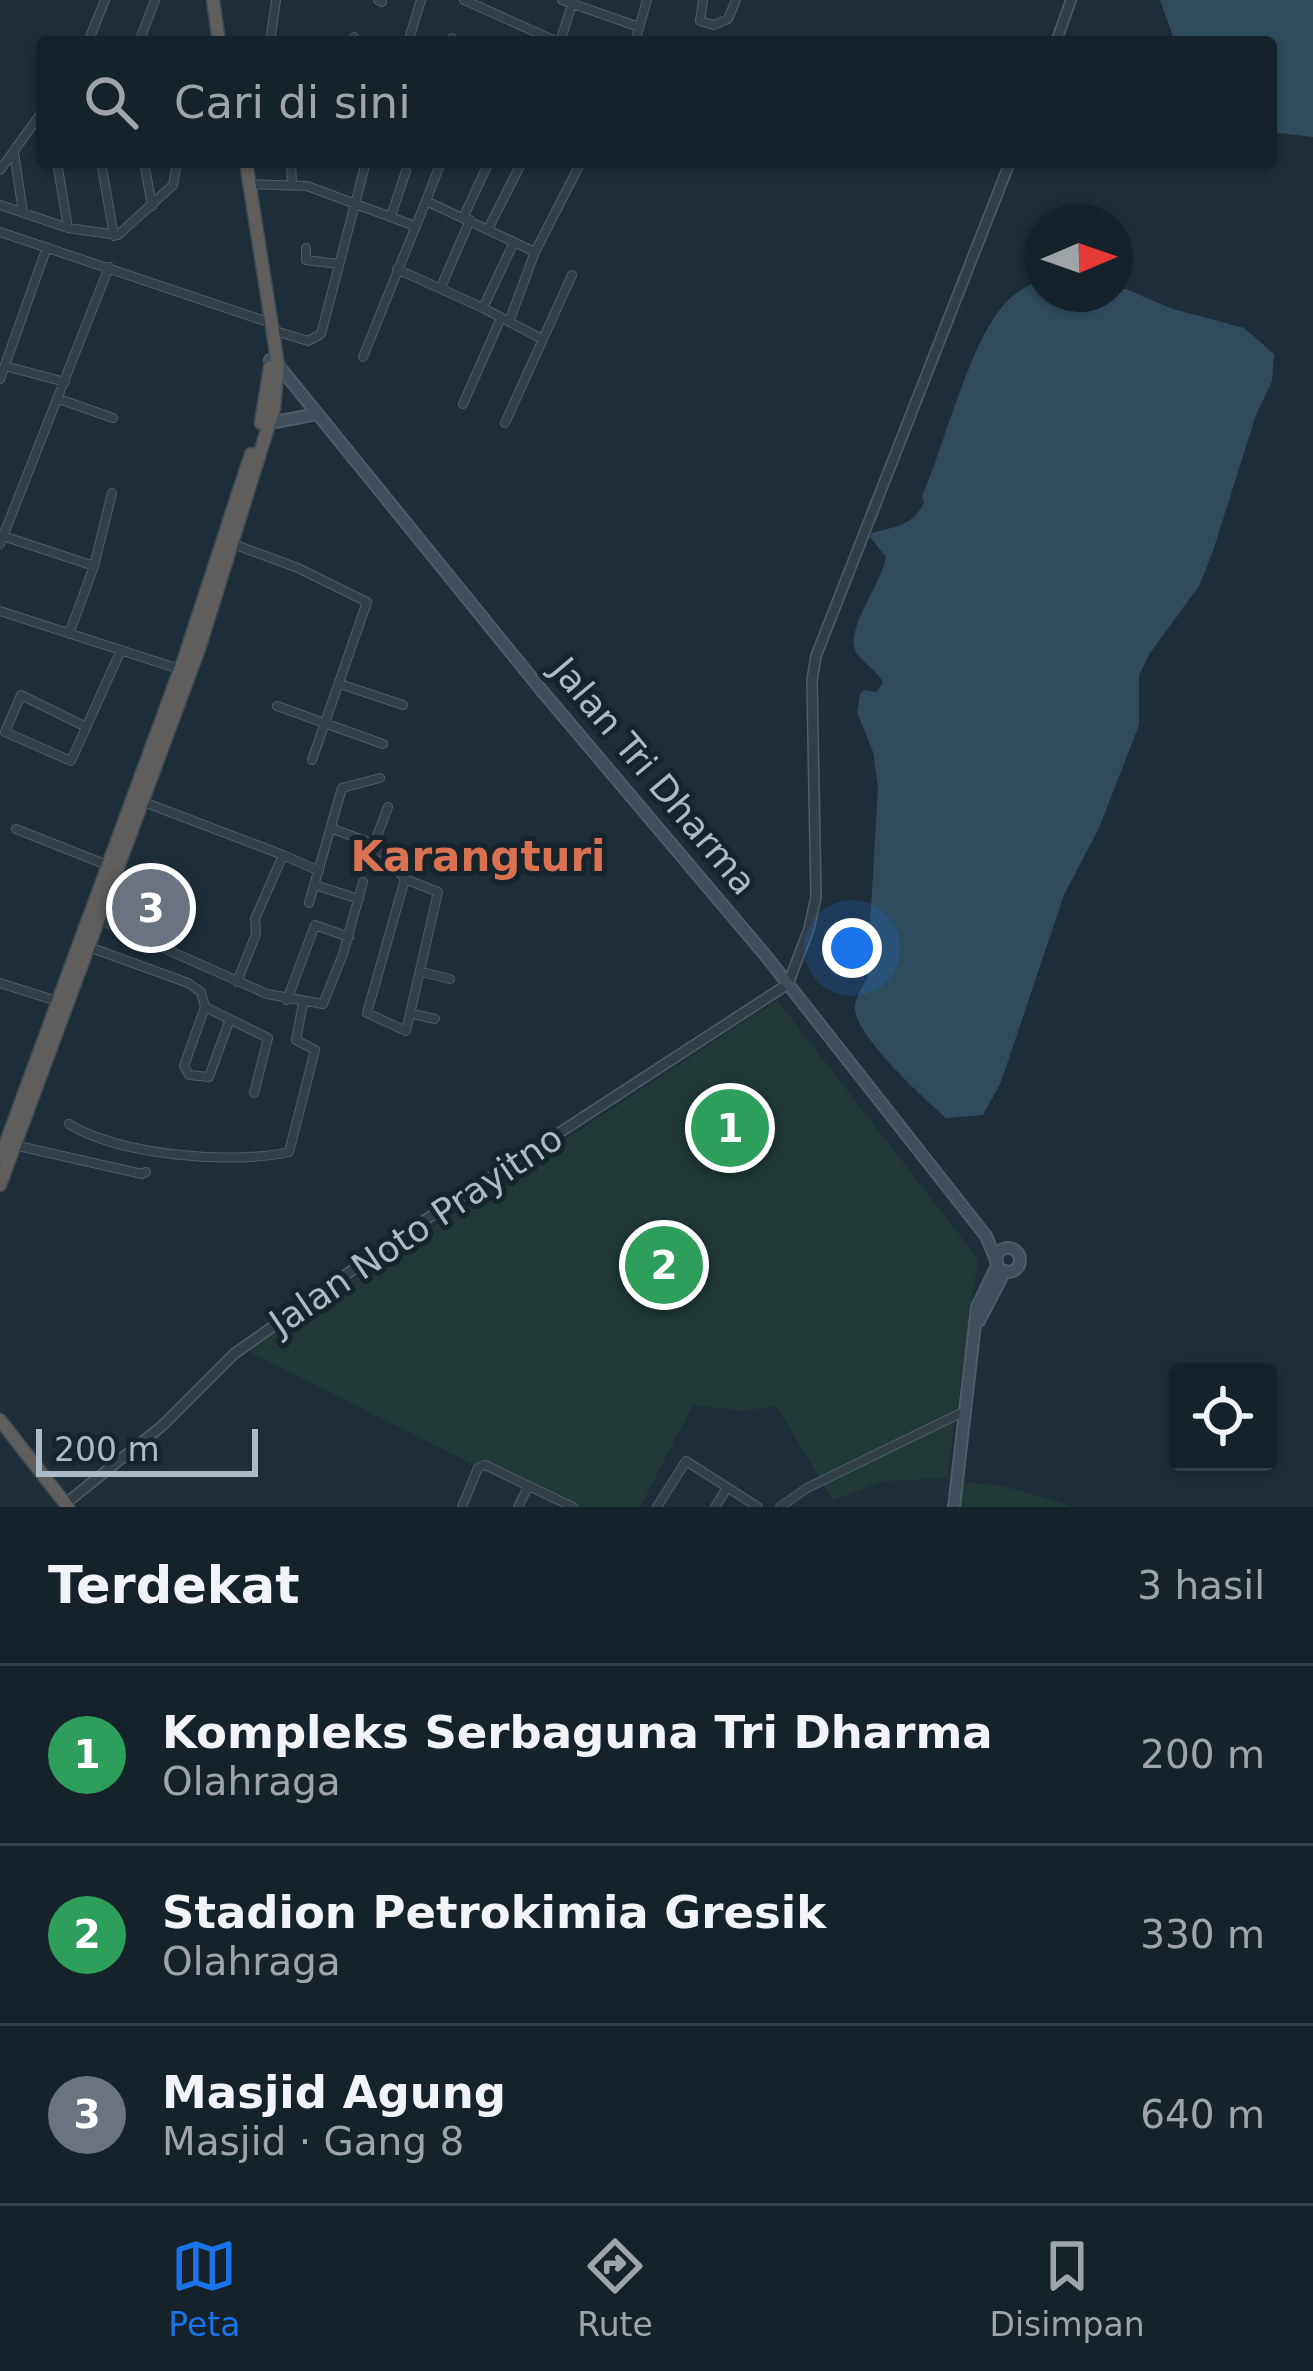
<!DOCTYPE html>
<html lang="id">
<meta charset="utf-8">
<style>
body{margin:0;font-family:"DejaVu Sans",sans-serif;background:#1f2a32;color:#f1f3f6}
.controls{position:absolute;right:36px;bottom:36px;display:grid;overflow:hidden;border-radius:12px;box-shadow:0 3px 9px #0004}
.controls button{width:108px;height:108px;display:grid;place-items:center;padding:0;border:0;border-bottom:3px solid #353f47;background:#16222a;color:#f1f3f6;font:60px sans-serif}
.compass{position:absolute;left:1025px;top:204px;width:108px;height:108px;border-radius:50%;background:#16222a;box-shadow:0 3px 9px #0004;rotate:88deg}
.scale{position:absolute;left:36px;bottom:30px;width:222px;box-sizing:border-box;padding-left:12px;border:6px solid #abbac5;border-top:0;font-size:33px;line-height:42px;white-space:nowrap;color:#abbac5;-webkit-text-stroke:9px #17242c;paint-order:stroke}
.you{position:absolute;left:852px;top:948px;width:42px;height:42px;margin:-30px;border:9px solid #fff;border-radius:50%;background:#1a73e8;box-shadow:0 0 0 18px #1a73e833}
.badge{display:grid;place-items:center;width:78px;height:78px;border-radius:50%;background:#1a73e8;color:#fff;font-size:39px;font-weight:700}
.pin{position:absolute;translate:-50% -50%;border:6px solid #fff;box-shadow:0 3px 12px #0006}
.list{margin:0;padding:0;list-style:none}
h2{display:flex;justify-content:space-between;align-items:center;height:156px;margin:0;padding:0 48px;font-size:51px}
h2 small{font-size:39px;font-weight:400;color:#9ea4a8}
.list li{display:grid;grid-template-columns:78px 1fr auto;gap:36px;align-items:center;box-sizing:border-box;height:180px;padding:0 48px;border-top:3px solid #353f47}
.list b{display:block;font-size:45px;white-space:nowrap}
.list p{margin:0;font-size:39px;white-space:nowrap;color:#9ea4a8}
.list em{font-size:39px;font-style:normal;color:#9ea4a8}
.icon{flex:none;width:66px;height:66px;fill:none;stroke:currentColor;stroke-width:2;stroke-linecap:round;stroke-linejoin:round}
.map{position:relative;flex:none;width:1313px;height:1507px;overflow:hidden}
.search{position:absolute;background:#16222a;box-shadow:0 3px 9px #0004;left:36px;right:36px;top:36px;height:132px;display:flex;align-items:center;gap:30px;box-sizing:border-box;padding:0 42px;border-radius:12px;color:#9ea4a8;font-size:45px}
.sheet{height:696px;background:#16222a}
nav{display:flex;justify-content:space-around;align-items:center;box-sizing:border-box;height:168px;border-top:3px solid #353f47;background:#16222a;font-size:33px;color:#9ea4a8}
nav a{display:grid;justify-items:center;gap:6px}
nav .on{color:#1a73e8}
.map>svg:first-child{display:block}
</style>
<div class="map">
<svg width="1313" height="1507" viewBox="0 0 1313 1507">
<rect width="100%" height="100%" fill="#1e2e38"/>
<path fill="#203937" d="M777,1000l201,259 -31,219 -62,3 -52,19 -57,-94 -34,5 -49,-6 -53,102h-73l-45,-18 -276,-139z
M962,1482l41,4 72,21h-120z"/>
<path fill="#2e4c5e" d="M1160,0h153v137l-42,-5v-90h-96z
M1043,279v15h72v-4l11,-1 44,19 74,20 30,26 -2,27 -16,34 -44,139 -13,32 -49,67 -11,22v50l-40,103 -35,67 -63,187 -18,33 -37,3c-21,-19 -95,-85 -91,-113 1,-8 8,-19 12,-27l11,-191 -5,-35 -16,-40 3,-18 4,-4 13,2 6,-10c-7,-12 -18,-18 -26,-28 -15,-21 25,-71 29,-97l-16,-20 2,-4c22,-6 43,-8 52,-31l-2,-6c23,-53 44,-140 76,-184 11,-16 27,-26 45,-33z"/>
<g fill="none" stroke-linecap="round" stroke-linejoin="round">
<g stroke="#4f5d66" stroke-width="10">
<path id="minor" d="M378,0l4,2
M464,0l94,42
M562,0l77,27
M703,0l-3,21 14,4 14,-6 8,-19
M88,42l17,-42
M139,42l16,-42
M270,42l6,-42
M352,42l2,-5
M408,42l13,-42
M450,42l2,-4
M560,42l13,-41
M635,42l12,-42
M14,153l9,59
M57,162l11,66
M101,162l13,74
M144,162l8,44
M291,162l1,22
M0,170l42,-58
M250,184l57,2 108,40
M426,201l15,-39
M0,205l68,23 50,7 55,-50 4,-23
M391,216l15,-45
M463,218l26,-56
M488,229l34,-67
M0,232l265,89
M306,248v12l33,4
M397,269l86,39 31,-66
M441,287l29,-67
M483,308l59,31
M509,322l26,-70
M272,330l36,11 13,-7 45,-172
M363,357l63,-156 109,51 46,-90
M5,366l60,16
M0,379l47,-132
M59,399l54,19
M463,404l38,-86
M505,423l67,-148
M3,536l91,30 -25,68
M0,544l109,-277
M233,544l65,24 69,34 -55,158
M94,566l18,-73
M0,611l179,58
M340,684l63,21
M277,706l106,38
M84,726l-63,-31 -16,37 66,29 50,-111
M141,801l142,54
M16,829l91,36
M333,829l41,15 31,35 33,13 -32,139 -39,-18 38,-134
M374,844l14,-37
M315,885l44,14
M309,903l33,-115 38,-10
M98,919l169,75 56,10 20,-50 20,-72
M89,947l99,36 13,9 4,15 63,31 -14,55
M422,972l28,7
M237,982l19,-48 -1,-15 28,-64 36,16
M0,983l57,18
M287,1000l28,-75 34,12
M205,1007l-21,59 5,9 20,2 21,-58
M413,1014l22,5
M69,1124c49,31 163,41 220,28l26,-102 -19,-10 7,-37
M14,1145l128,29 4,-2
M462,1507l16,-39 7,-3 88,42
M518,1507l10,-20
M657,1507l29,-46 72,46
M715,1507l12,-19
M780,1507l27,-19 158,-77"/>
</g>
<g stroke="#4f5d66" stroke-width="12">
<path id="tertiary" d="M1056,42l15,-42
M65,1504l97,-78 72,-72 168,-119 386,-251 21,-55 7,-32 -4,-217 4,-24 194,-494"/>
</g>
<g stroke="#4f5d66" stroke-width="14">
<path id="secondary" d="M270,360l8,5 265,327 223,264 220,280 11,26
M270,423l47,-9
M996 1260a12 12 0 1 1 24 0a12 12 0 1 1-24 0Z
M979,1321l26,-50
M954,1507l23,-200 20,-41"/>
</g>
<g stroke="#3c4a53" stroke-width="15">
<path id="trunk" d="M213,0l6,42
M261,423l9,-56
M0,1159l185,-503 66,-202
M0,1185l199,-536 75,-241 4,-43 -32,-203
M0,1420l68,87"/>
</g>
<use href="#minor" stroke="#323f48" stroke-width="8"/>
<use href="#tertiary" stroke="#323f48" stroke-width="9"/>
<use href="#secondary" stroke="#3f4f5c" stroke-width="10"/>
<use href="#trunk" stroke="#5f5e5c" stroke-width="12"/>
</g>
<g text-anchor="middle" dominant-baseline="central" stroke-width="10" stroke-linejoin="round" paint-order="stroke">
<g font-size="36" fill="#abbac5" stroke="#17242c">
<text transform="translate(654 776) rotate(50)">Jalan Tri Dharma</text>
<text transform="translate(416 1230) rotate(-34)">Jalan Noto Prayitno</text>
</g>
<g font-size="42" font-weight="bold" fill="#da7251" stroke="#17242c">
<text x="478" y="856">Karangturi</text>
</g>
</g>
</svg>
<div class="controls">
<button><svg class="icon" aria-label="locate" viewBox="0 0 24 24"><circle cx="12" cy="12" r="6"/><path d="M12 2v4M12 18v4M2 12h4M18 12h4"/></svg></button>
</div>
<svg class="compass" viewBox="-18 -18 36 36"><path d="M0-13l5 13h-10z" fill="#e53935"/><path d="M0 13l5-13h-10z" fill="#9ea4a8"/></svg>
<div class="scale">200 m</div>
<div class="you"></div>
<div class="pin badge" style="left:730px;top:1128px;background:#2e9e5b">1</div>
<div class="pin badge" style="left:664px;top:1265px;background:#2e9e5b">2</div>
<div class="pin badge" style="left:151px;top:908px;background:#6b7280">3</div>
<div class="search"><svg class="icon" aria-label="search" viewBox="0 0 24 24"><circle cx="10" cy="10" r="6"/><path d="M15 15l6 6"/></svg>Cari di sini</div>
</div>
<section class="sheet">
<h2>Terdekat<small>3 hasil</small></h2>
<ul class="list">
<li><span class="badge" style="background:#2e9e5b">1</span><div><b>Kompleks Serbaguna Tri Dharma</b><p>Olahraga</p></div><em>200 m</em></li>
<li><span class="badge" style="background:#2e9e5b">2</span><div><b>Stadion Petrokimia Gresik</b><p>Olahraga</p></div><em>330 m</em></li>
<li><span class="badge" style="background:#6b7280">3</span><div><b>Masjid Agung</b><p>Masjid · Gang 8</p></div><em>640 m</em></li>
</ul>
</section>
<nav>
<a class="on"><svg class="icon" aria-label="map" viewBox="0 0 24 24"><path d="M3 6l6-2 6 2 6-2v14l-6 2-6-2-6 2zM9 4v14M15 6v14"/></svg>Peta</a>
<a><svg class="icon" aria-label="directions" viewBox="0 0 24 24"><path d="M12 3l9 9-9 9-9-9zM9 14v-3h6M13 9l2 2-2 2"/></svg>Rute</a>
<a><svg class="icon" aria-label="saved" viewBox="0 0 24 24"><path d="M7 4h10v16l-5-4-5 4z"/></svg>Disimpan</a>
</nav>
